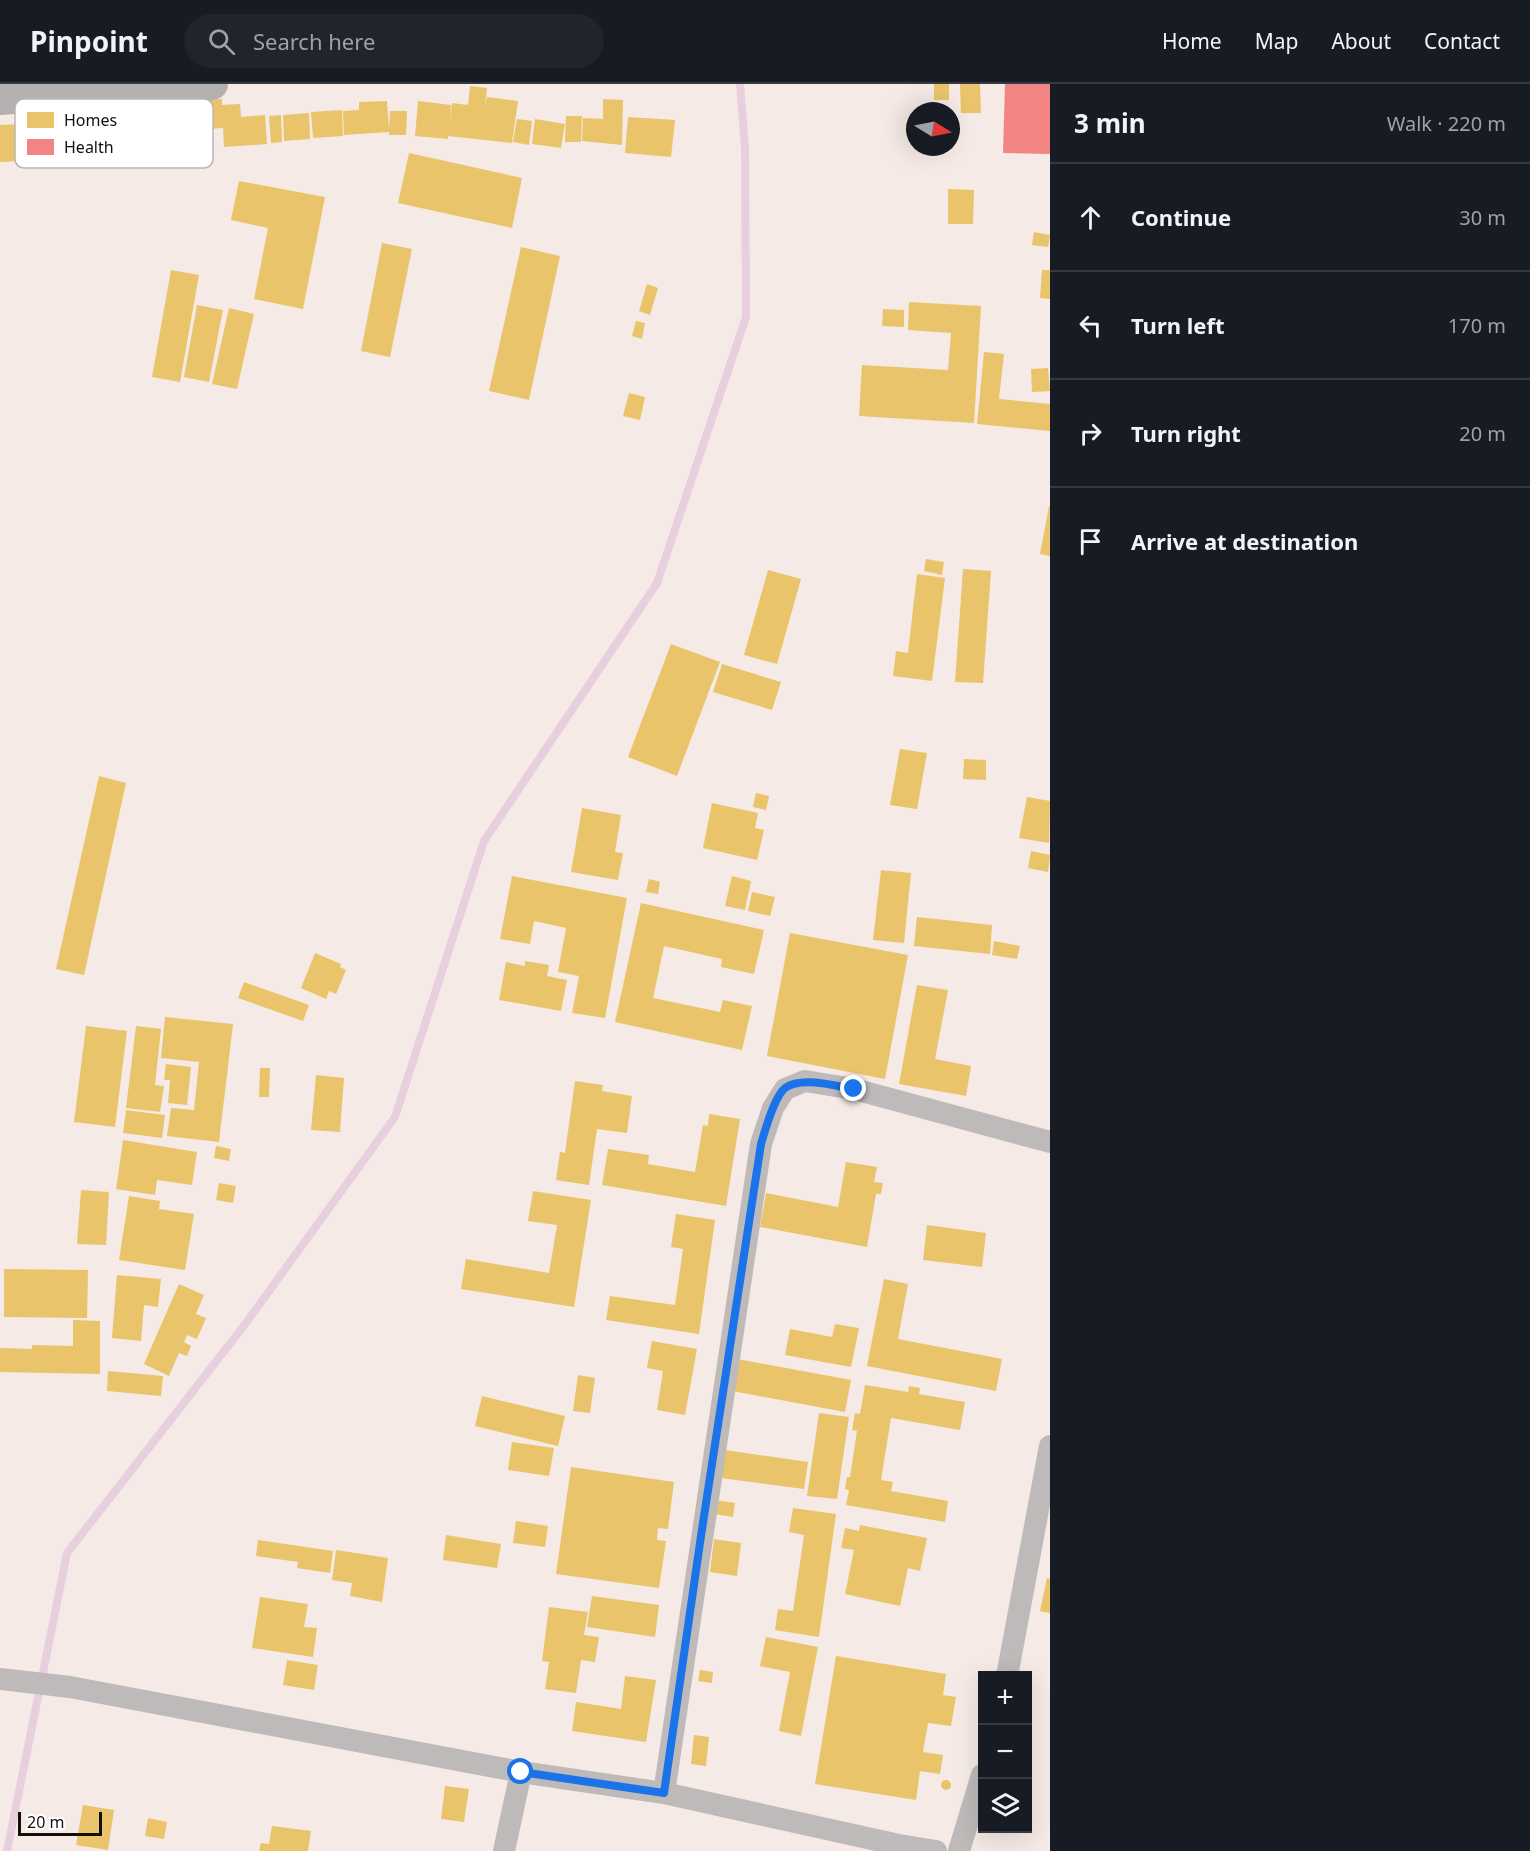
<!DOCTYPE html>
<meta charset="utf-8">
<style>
body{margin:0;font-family:"Noto Sans",sans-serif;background:#20242c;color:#f1f3f6}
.controls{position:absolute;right:18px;bottom:18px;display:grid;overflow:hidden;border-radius:0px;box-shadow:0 6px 24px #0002}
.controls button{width:54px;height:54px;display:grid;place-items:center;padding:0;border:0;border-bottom:2px solid #363941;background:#171b24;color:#f1f3f6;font:30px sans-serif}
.compass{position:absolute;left:906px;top:18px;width:54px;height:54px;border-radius:50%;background:#171b24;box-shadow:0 6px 24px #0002;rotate:100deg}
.scale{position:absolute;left:18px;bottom:15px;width:84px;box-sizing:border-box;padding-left:6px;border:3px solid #150f0c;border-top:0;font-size:16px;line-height:21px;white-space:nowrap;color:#150f0c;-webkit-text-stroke:4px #fff;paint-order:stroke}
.stop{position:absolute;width:18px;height:18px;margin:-14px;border:4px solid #1a73e8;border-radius:50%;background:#fff}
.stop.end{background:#1a73e8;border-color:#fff;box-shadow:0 2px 6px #0008}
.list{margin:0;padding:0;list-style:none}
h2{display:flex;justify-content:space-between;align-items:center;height:78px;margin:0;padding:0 24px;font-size:26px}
h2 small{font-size:20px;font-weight:400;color:#9ea1a6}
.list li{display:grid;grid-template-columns:39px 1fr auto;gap:18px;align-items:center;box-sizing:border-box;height:108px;padding:0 24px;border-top:2px solid #363941}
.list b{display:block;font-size:22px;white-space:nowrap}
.list em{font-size:20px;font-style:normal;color:#9ea1a6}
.icon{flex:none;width:33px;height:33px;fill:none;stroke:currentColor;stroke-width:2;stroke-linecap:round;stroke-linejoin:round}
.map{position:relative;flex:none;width:1050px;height:1767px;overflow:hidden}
header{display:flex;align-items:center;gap:36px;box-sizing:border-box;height:84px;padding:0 30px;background:#171b24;border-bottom:2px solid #363941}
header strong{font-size:28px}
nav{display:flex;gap:33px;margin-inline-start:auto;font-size:21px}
.search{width:420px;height:54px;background:#20242c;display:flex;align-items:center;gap:15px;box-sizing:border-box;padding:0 21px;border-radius:33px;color:#9ea1a6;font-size:22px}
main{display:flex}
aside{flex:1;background:#171b24}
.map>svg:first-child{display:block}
</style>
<header>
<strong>Pinpoint</strong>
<div class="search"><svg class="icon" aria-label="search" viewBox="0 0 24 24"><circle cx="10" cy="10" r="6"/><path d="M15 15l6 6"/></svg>Search here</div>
<nav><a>Home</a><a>Map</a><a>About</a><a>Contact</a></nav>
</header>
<main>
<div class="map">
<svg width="1050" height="1767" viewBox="0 0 1050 1767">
<rect width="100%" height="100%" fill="#f5eae6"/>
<path fill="#e9c46a" d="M934,0h15v16h-15z
M960,0h20l1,29h-20z
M470,2l17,2 -2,20 2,-11 31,4 -6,42 -64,-7v3l-33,-3 3,-35 33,4 -1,17 2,-19 16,2z
M222,15v6l18,-1 1,13 24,-2 2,29 -43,3 -1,-19 -15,1 -1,-29z
M603,15l20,1 -1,45 -40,-4 1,-23 20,1z
M387,17l2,28 1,-18h17l-1,24h-17v-3l-45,3 -1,-24 16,-1v-8z
M342,26l1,26 -30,2 -2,-26z
M309,29l1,26 -26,2 -1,-26z
M281,31l1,27 -11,1 -2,-27z
M566,32h16l-1,26h-16z
M628,33l47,3 -4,37 -46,-4z
M517,35l15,2 -3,24 -16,-3z
M535,35l30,5 -4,24 -29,-4z
M20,40l1,37 -21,1v-37z
M409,69l113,25 -10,50 -114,-25z
M239,97l86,16 -22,112 -49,-10 14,-71 -37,-8z
M948,105l26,1 -1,34h-25z
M1034,148l16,3 -2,12 -16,-2z
M382,159l30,6 -22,108 -29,-6z
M521,163l39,9 -31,144 -40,-9z
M171,186l28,5 -19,107 -28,-5z
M1042,186h8v29l-10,-1z
M647,200l11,4 -8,27 -11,-4z
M909,218l72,4 -7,117 -115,-7 3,-51 86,5 3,-37 -43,-3z
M197,221l26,5 -14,72 -25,-5z
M229,224l25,6 -17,75 -25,-5z
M883,225l21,1v17l-22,-1z
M636,237l9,2 -3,16 -10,-3z
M984,268l20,2 -5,45 51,5v27l-73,-7z
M1048,284l2,23 -18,1 -1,-23z
M629,309l16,4 -5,23 -17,-4z
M1049,422h1v50l-10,-2z
M926,475l18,3 -2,13 -18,-4z
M963,485l28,2 -8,112 -28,-1z
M768,486l33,9 -24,85 -33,-9z
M917,490l28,4 -13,103 -39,-5 3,-25 12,2z
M671,560l49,18 -43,114 -49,-19z
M722,580l59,18 -9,28 -59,-18z
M900,665l27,4 -10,56 -27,-4z
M964,675l22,1v20l-23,-1z
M99,692l27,7 -42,192 -28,-6z
M756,709l13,3 -3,14 -13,-3z
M1027,713l23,4 -1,42 -30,-5z
M712,719l46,10 -3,15 9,2 -7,30 -54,-12z
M582,724l39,7 -6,37 8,1 -5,27 -47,-8z
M1031,767l19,4 -2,17 -20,-4z
M881,786l30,3 -7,70 -31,-3z
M512,792l115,22 -22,120 -33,-5 7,-37 -21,-4 8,-44 -32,-7 -4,23 -30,-5z
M732,792l19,5 -6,29 -20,-4z
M649,795l11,3 -2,12 -12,-2z
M752,808l23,5 -5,19 -22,-5z
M641,819l123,27 -10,44 -33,-7 1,-8 -58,-13 -11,52 67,14 3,-12 29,6 -10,44 -127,-28z
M917,833l75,8 -2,29 -76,-8z
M790,849l118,22 -23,124 -118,-23z
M994,857l26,5 -3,13 -25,-4z
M315,869l26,11 -1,3 6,3 -10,24 -7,-3 -3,8 -25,-11z
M525,877l24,4 -2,11 20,4 -6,31 -62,-11 7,-38 19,4z
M244,898l65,23 -6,16 -65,-23z
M917,901l31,5 -13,69 36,7 -5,30 -67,-12z
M165,933l68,7 -14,118 -52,-6 4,-28 23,2 5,-48 -38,-4z
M86,942l41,5 -12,96 -41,-5z
M136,942l25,3 -6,56 9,1 -4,26 -34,-4z
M166,980l25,3 -4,38 -19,-2 2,-23h-6z
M260,984h10l-1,29h-10z
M316,991l28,3 -4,54 -29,-2z
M575,997l28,4 -1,6 30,5 -5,37 -30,-4 -8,56 -33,-5 4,-28 5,1z
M126,1026l39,5 -3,23 -39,-5z
M709,1030l31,5 -14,87 -124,-21 6,-36 41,6 -1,9 47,8 8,-47 5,1z
M123,1056l74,12 -5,33 -35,-5 -2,15 -39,-6z
M216,1062l15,3 -2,12 -15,-3z
M846,1078l31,5 -3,15 9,1 -2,11h-5l-9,53 -107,-20 6,-34 72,14z
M219,1099l17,3 -3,17 -17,-3z
M81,1106l28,2 -3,53 -29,-1z
M533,1107l58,9 -17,107 -113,-18 5,-30 83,14 8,-48 -29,-4z
M129,1112l31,5 -1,8 35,5 -9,56 -66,-10z
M676,1130l39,6 -16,114 -93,-14 4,-24 65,9 8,-56 -12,-2z
M927,1141l59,8 -4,34 -59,-7z
M4,1185l84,1 -1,48 -83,-1z
M117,1191l44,4 -3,28 -14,-2 -3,36 -29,-3z
M884,1195l24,5 -10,55 104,20 -6,32 -129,-25z
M179,1200l25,11 -8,19 10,4 -9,21 -10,-4 -3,7 7,4 -4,10 -8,-3 -10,23 -25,-12z
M73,1236l27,1v53l-100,-2v-24l32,1v-4l41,1z
M835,1240l24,4 -8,39 -66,-12 5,-26 42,8z
M652,1257l45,8 -12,66 -28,-5 6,-39 -16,-3z
M732,1274l119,22 -6,32 -118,-22z
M108,1287l55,5 -2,20 -54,-5z
M578,1291l17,3 -5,35 -17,-2z
M865,1301l43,7 1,-6 11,2 -1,6 46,8 -5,28 -69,-12 -10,62 12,2 -2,9 57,10 -3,21 -99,-17 3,-15 -4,-1 2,-12h3l7,-46 -5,-1 3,-17 5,1z
M482,1312l83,20 -7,30 -83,-20z
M819,1329l30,4 -12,82 -30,-3z
M512,1358l42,6 -5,28 -41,-6z
M725,1366l83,12 -4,27 -83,-11z
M571,1383l103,15 -6,47 -10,-1 -1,12 9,1 -7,47 -103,-14z
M716,1416l19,3 -2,14 -19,-3z
M793,1424l43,6 -17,123 -44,-7 3,-21 15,2 11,-76 -15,-3z
M516,1437l32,5 -3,21 -32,-4z
M860,1441l67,13 -7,33 -12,-3 -8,38 -55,-12 9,-44 -13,-2 4,-20 14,3z
M446,1451l55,9 -4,24 -54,-8z
M714,1455l27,4 -4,33 -27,-4z
M258,1456l75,11 -3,22 -33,-5 1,-6 -42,-6z
M336,1466l52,8 -6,44 -32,-6 2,-13 -20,-3z
M1047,1494l3,1v34l-10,-2z
M592,1512l67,9 -4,32 -68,-10z
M260,1513l48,7 -4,23 13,1 -4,29 -61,-9z
M549,1523l39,5 -4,23 15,2 -4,25 -14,-2 -5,33 -31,-4 4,-27 -7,-1z
M766,1553l52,10 -17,89 -22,-5 11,-59 -30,-6z
M836,1572l110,18 -3,21 13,2 -5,29 -23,-3 -5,29 20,3 -3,19 -20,-3 -4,29 -101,-16z
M287,1576l31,5 -4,25 -31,-5z
M700,1586l13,2 -1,11 -14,-2z
M625,1592l31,4 -10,62 -74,-11 4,-29 45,7z
M694,1651l15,2 -3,29 -15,-2z
M941 1701a5 5 0 1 1 10 0a5 5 0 1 1-10 0Z
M445,1702l24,3 -5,33 -23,-3z
M83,1721l31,5 -6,40 -32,-5z
M148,1734l19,4 -3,17 -19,-3z
M272,1742l39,5 -3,20h-49l2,-8 8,1z"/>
<path fill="#f28482" d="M1005,0h45v70l-47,-1z"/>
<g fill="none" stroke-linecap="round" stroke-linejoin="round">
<path stroke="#e8cfde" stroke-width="8" d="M7,1767l60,-298 179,-230 149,-206 89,-276 173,-258 89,-266 -1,-169 -5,-64"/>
<path stroke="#bfbaba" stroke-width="22" d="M1007,1592l43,-230
M0,1595l70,8 451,85 143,21 235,52 37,6
M664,1709l97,-649 12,-36 12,-19 20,-8 49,8 196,53
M504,1767l17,-79
M959,1767l23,-76"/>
<path stroke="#b5b1b0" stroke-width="32" d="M0,15l212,-15"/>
</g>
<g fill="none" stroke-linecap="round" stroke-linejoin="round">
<path stroke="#1a73e8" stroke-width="8" d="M521,1688l143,21 37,-257 60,-392c4,-13 13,-47 24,-56 17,-12 50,-2 69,1"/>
</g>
<rect x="15" y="15" width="198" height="69" rx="9" fill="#fff" stroke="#b9b7b6" stroke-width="1.5"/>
<rect x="27" y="28" width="27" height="16" fill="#e9c46a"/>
<rect x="27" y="55" width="27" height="16" fill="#f28482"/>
<g font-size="16" fill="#150f0c">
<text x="64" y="42">Homes</text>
<text x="64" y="69">Health</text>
</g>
</svg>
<div class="controls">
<button>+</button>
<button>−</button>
<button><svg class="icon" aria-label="layers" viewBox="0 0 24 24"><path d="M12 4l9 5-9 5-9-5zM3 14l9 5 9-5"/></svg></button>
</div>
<svg class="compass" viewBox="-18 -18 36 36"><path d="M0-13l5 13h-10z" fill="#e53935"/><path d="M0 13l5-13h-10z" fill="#9ea1a6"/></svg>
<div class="scale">20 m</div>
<div class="stop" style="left:521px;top:1688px"></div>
<div class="stop end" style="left:854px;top:1005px"></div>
</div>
<aside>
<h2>3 min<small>Walk · 220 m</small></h2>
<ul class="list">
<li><svg class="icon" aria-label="ahead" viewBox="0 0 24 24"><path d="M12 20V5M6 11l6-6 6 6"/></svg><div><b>Continue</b></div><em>30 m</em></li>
<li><svg class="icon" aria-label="left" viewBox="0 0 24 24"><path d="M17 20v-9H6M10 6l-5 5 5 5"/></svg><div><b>Turn left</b></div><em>170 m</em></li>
<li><svg class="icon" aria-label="right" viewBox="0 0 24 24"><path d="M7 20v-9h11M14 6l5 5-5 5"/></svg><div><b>Turn right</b></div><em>20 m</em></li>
<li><svg class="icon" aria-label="arrive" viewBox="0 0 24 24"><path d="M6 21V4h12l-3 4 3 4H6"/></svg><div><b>Arrive at destination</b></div></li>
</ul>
</aside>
</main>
